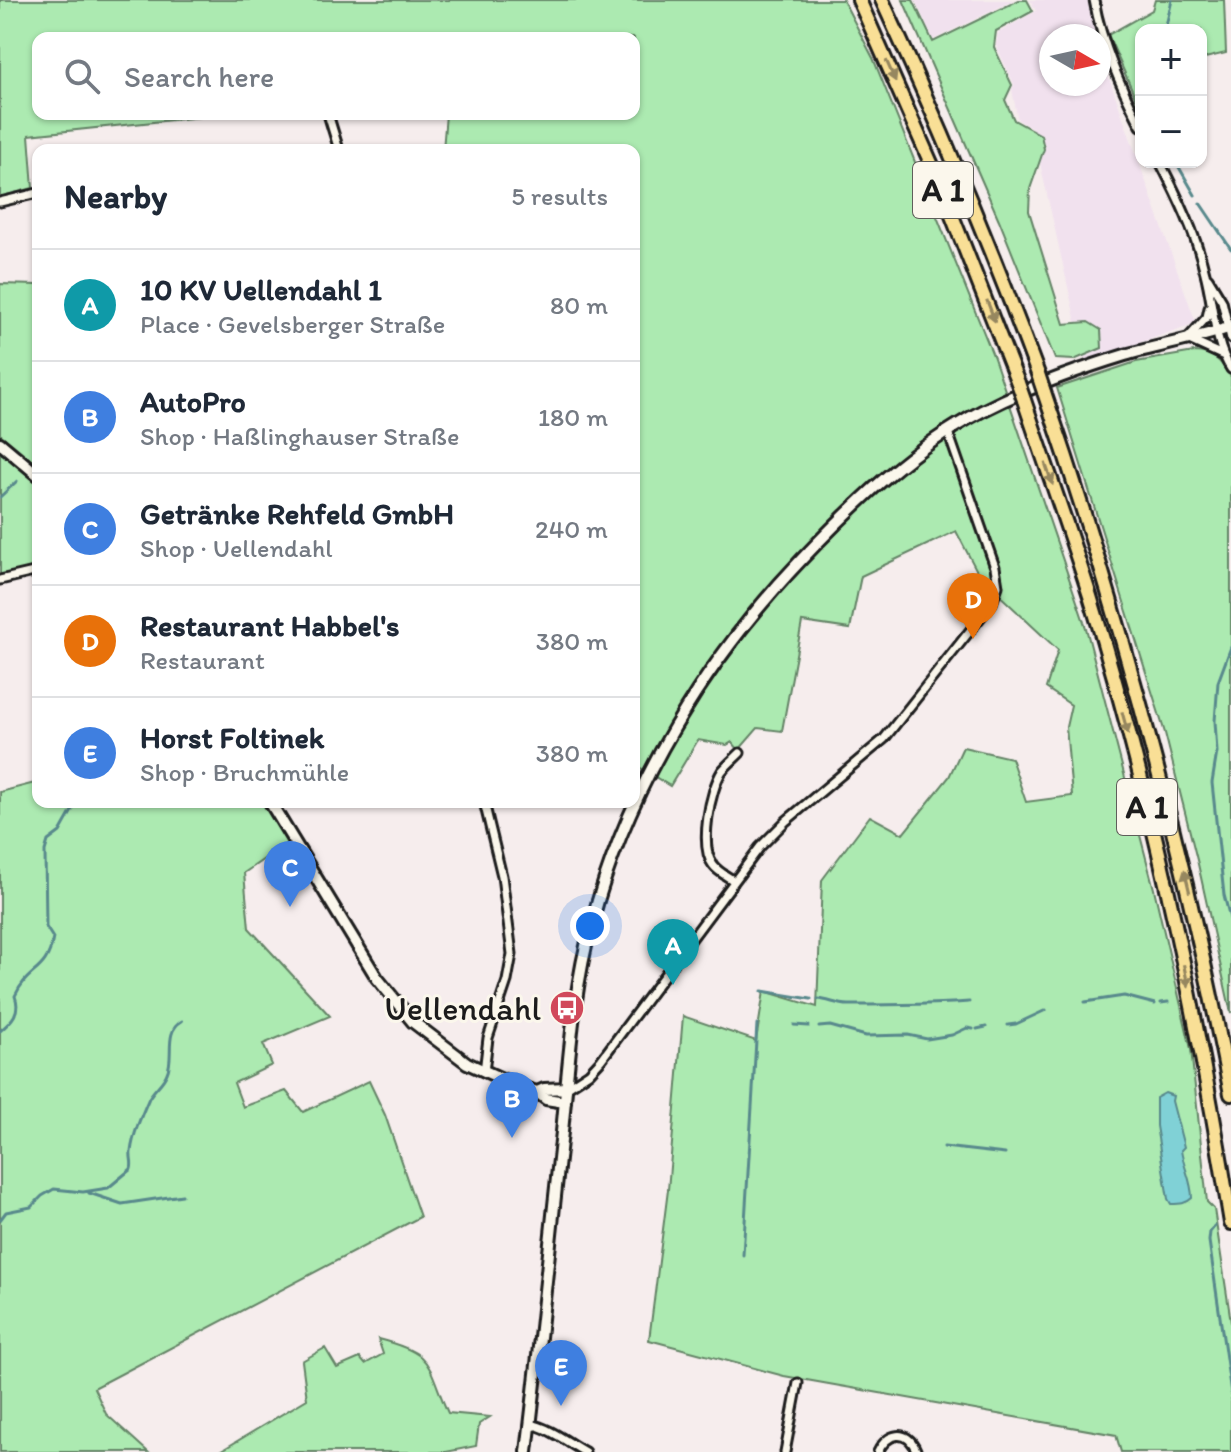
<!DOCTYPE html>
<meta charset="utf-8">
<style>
body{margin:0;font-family:Itim,sans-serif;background:#f2f2f3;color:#1f2937}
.controls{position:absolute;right:24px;top:24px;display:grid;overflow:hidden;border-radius:16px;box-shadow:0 2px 6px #0004}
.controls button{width:72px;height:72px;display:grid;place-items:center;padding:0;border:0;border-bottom:2px solid #e0e1e3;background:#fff;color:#1f2937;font:40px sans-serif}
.compass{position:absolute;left:1039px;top:24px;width:72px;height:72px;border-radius:50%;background:#fff;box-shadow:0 2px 6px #0004;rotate:99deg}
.you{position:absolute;left:590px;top:926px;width:28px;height:28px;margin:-20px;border:6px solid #fff;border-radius:50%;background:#1a73e8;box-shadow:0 0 0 12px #1a73e833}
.badge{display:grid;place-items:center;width:52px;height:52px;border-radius:50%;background:#111827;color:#fff;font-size:26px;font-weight:700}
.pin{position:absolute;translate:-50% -66px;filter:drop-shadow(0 2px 4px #0008)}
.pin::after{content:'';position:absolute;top:42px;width:28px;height:24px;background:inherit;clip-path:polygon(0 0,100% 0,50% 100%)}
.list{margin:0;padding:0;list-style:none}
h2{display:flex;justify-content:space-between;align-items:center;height:104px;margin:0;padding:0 32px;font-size:34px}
h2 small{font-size:26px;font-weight:400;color:#747a83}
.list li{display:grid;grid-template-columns:52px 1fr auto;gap:24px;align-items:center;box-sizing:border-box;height:112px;padding:0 32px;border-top:2px solid #e0e1e3}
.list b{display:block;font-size:30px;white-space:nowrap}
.list p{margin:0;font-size:26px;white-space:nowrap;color:#747a83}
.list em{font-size:26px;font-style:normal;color:#747a83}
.icon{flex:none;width:44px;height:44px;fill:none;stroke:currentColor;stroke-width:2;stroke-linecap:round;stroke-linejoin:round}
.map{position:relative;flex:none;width:1231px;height:1452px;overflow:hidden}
.search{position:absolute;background:#fff;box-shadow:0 2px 6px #0004;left:32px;top:32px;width:608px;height:88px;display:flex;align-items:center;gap:20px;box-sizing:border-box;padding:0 28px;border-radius:16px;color:#747a83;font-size:30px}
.panel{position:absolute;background:#fff;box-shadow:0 2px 6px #0004;left:32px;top:144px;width:608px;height:664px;border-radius:16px}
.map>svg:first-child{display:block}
</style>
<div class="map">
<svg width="1231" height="1452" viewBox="0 0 1231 1452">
<rect width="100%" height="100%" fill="#f6eded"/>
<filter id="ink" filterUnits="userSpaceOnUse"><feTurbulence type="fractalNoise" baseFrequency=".0125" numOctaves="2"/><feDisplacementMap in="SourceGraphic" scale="16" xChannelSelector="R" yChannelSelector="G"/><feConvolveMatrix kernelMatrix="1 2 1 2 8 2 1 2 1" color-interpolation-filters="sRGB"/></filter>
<g filter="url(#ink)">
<path fill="#f1e1ee" d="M915,0h99l-81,40z
M1030,0h59l6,36h-44v48h48v-34l97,273 -111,39 -53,-234 -14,-8 -6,-30 2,-6 -18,-39 2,-12 38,-22z"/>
<path fill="#aceab1" stroke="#648366" stroke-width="2" d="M0,0h843l30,58 121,300 92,270 68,261 37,160 16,153 7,7 17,113v130h-110l-5,-17 -332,-59 -135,-36 19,-150 15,-174 73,25 8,-50 53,16 5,-127 48,-64 33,18 46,-57 14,-30 48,11 15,44 46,-6 -6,-69 5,-22 -25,-17 12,-38 -78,-73 -24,-46 -95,45 -11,53 -48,-7 -20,109 -24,-3 -19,22 -7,-8 -5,3 -29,-5 -28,46 -36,-22v-614h-191l3,-36h188v-76h-596v76h192l-201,21 4,53 -33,9z
M903,0h10l20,42 86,-42h8l6,11 -37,20 -2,16 18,38 -7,15 9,20 27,15 3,14 -14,40 -1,22 35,113 24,-2 13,8 1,18 -28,12 -19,-1 -56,-139z
M1155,0h69l2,53 -25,6v-29h-60v80l-33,-75 44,-25z
M0,284l38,1v180l-38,-31z
M1194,352c19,0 27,9 37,25v636l-33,-149 -33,-131 -108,-345 79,-26z
M0,452l38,32v31l-5,5 5,6v42l-38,9z
M38,762v40h228l24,39 -46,32 5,55 81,88 -67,28 9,21 -38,18 9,24 43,-16 17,21 66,-31 16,34 35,102 -326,171 12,26 42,38h-148v-660l35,-9z
M378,1339c58,15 48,25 70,74l42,4 -11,7 -3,22 -30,6h-227l88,-53 -5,-38 23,-13 12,20 23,-10 5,6 18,-10z"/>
<path fill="#80d1d6" stroke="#58898c" stroke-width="2" d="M1165,1093l8,3 -1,5 12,46 -3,3c2,16 11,31 11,48 -6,6 -12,6 -21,6l-3,-5 -12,-73v-28z"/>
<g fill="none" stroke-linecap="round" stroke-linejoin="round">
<path stroke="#58898c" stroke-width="3" d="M1165,30l7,-30
M1176,162l19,33
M1200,203l31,46
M0,497l17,-16
M1231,647l-13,35 -3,39 2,31 -5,31 12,112 7,27
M762,991l49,8
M818,999c11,1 20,6 31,6 40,0 80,0 120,-3
M1085,1002l39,-6 31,8
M1161,1003l7,-1
M794,1025l15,1
M1008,1025l8,-1 30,-14
M819,1027l11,-1 36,10 42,-1 19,4 25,-4 15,-7 6,1
M977,1029l9,-2
M0,1031c12,-10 21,-19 15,-35 13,-29 32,-22 38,-58l-7,-11 -1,-76 3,-10 12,-9 17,-30
M944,1147l61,7
M89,1193l33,11 60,-9
M0,1220l6,-8 25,-5 11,-11 12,-7 29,3 25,-4 23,-19c2,-6 -1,-12 0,-17 2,-18 11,-38 18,-54 5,-9 15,-16 18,-25 8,-17 -4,-41 15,-52
M1215,1226l-5,6 -1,9 22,152
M743,1255l14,-231"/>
<g stroke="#1c1c1c" stroke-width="13">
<path id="street" d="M1094,0c8,45 26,85 47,126
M328,114l11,36
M1160,162c18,35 36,72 45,111 8,29 9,71 26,96
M0,202l38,-9
M1208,278l14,23 9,38
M1209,308l-2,9 -20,22 35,16
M0,580l38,-9
M734,881c-7,-5 -16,-9 -21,-16 -14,-19 -3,-75 9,-94 5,-6 12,-12 18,-18
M484,1072l4,-34 19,-57 5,-27 -10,-78 -18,-74
M566,1088l23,-15 12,-13 159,-213 26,-26 98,-82 108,-136 6,-17 -3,-19 -47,-135
M530,1424c20,4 37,18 55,28
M785,1452l13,-69
M878,1452c9,-19 29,-24 38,-2"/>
</g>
<g stroke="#1c1c1c" stroke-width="16">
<path id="secondary" d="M0,443l38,32
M270,802l107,176 36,44 54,41 48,22 22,7 9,7 19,3
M537,1092l7,-3 22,-1
M527,1452c13,-107 23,-213 35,-320 7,-70 11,-142 30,-210 36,-136 114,-262 210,-363 54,-57 110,-111 180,-148 45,-23 94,-41 143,-56 35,-10 71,-16 106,-28"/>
</g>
<g stroke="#1c1c1c" stroke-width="18">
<path id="highway" d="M859,0l75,170 84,213
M882,0c57,123 109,247 156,374
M1044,392c80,233 140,460 187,702
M1024,400c22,66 45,130 66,196 63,205 107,416 141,627"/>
</g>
<use href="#street" stroke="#fbf7ec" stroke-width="7"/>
<use href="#secondary" stroke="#fbf7ec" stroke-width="10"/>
<use href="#highway" stroke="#f9df96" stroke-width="12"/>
<g stroke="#1c1c1c" stroke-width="18" stroke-linecap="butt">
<path id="highway-bridge" d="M1038,374l6,18
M1018,383l6,17"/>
</g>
<use href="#highway-bridge" stroke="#f9df96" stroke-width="12"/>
</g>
<defs><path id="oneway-solid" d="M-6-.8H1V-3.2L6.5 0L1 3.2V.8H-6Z" transform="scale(2)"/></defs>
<g fill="#96875f">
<use href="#oneway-solid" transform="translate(891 71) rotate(66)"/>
<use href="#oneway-solid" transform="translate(991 311) rotate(69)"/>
<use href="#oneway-solid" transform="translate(1049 474) rotate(71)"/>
<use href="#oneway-solid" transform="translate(1125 723) rotate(75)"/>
<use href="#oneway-solid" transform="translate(1187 881) rotate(-103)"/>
<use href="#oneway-solid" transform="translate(1186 976) rotate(78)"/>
</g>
</g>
<defs>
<g id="bus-disc" transform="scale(1.8)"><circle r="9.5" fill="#d1495b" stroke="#fbf7ec"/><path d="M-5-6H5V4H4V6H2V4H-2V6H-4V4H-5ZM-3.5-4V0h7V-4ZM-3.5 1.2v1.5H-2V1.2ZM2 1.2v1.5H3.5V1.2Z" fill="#fff"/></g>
</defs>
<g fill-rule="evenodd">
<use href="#bus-disc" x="567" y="1008"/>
</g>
<g text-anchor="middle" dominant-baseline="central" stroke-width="6" stroke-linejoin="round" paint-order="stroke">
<g fill="#fbf7ec" stroke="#5f5e5a" stroke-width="2">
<rect x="913" y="162" width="60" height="56" rx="6"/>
<rect x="1117" y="779" width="60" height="56" rx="6"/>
</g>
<g font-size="32" font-weight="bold" fill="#1c1c1c">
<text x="943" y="190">A 1</text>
<text x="1147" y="807">A 1</text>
</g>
<g font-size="34" fill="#1c1c1c" stroke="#fbf7ec" text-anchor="end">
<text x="541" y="1008">Uellendahl</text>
</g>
</g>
</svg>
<div class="controls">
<button>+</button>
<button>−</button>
</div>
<svg class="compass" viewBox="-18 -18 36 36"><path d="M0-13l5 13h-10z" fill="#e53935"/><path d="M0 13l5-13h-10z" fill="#747a83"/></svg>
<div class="you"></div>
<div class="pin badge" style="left:673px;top:985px;background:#0f9aa8">A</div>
<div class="pin badge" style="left:512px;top:1138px;background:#3f7fe0">B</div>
<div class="pin badge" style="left:290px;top:907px;background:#3f7fe0">C</div>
<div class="pin badge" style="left:973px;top:639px;background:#e8710a">D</div>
<div class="pin badge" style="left:561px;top:1406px;background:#3f7fe0">E</div>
<div class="search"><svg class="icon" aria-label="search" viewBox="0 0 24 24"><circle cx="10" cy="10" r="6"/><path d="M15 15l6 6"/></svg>Search here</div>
<section class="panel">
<h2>Nearby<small>5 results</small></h2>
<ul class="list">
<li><span class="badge" style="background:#0f9aa8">A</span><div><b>10 KV Uellendahl 1</b><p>Place · Gevelsberger Straße</p></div><em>80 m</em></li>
<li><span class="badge" style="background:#3f7fe0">B</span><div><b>AutoPro</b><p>Shop · Haßlinghauser Straße</p></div><em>180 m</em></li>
<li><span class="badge" style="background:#3f7fe0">C</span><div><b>Getränke Rehfeld GmbH</b><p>Shop · Uellendahl</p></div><em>240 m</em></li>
<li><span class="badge" style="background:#e8710a">D</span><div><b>Restaurant Habbel's</b><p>Restaurant</p></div><em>380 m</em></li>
<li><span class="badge" style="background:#3f7fe0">E</span><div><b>Horst Foltinek</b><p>Shop · Bruchmühle</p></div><em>380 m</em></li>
</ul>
</section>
</div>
